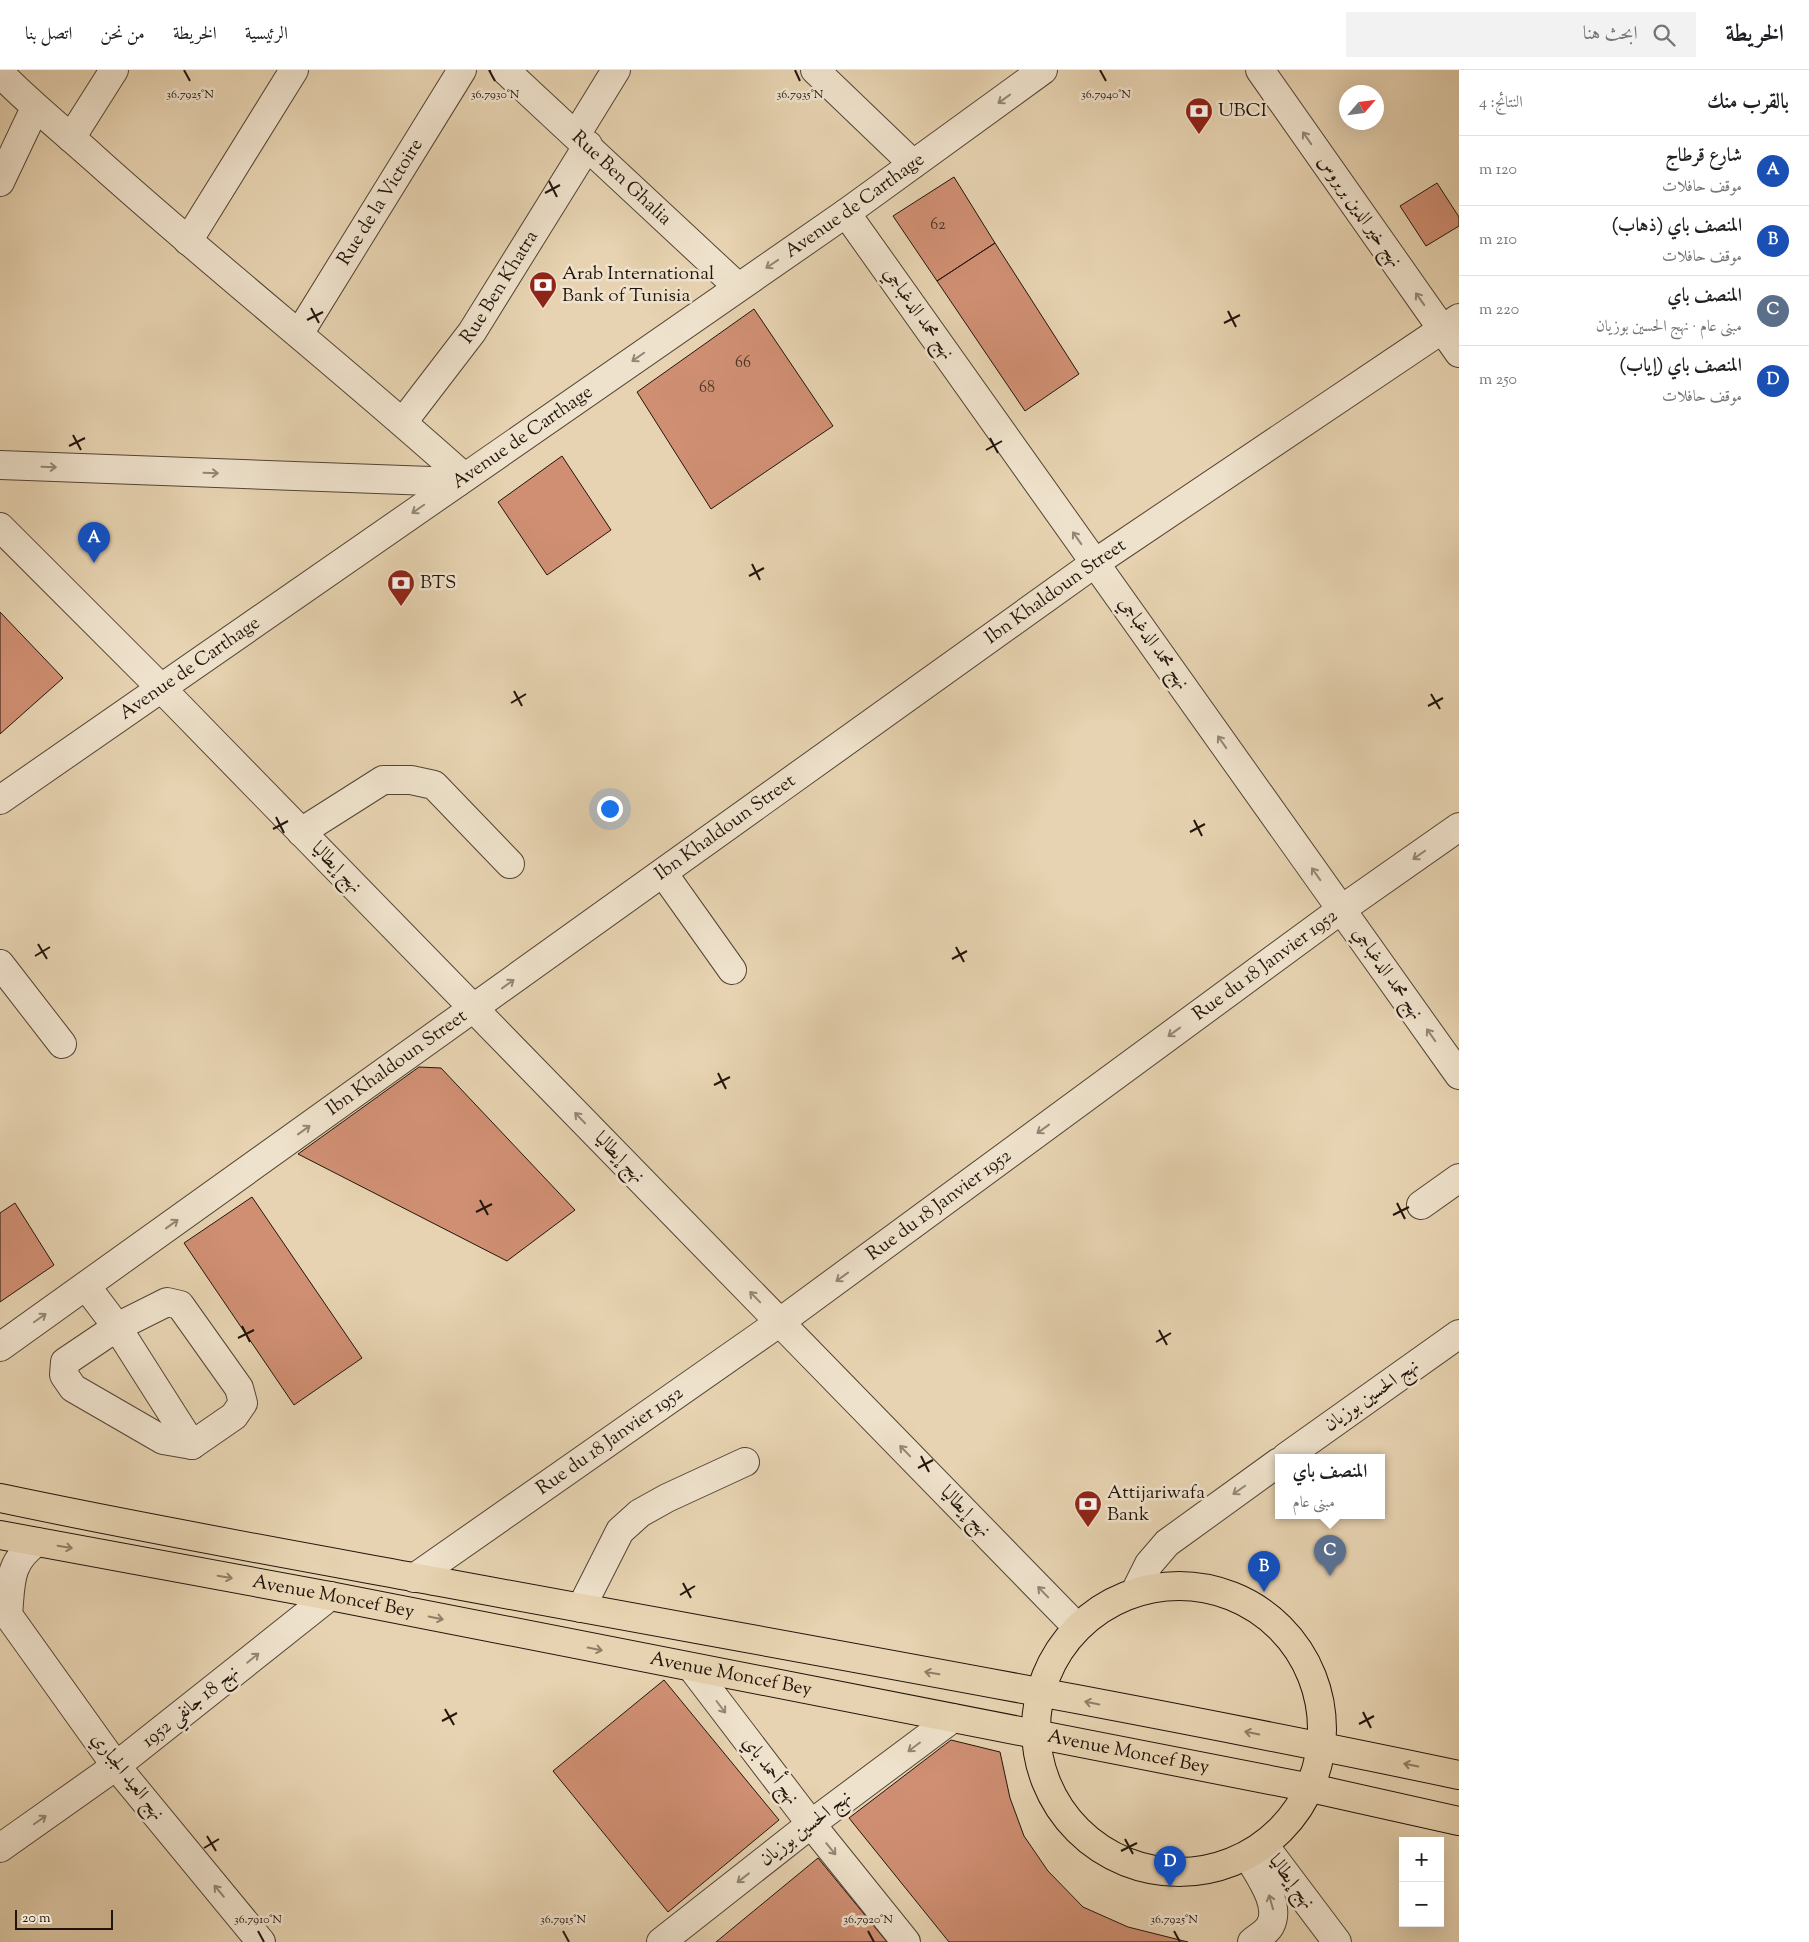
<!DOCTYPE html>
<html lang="ar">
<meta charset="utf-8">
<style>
body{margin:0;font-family:"Sorts Mill Goudy",Amiri,serif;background:#f2f2f2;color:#202124;direction:rtl}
.controls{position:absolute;right:15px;bottom:15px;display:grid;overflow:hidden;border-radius:0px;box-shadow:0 5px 20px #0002}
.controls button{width:45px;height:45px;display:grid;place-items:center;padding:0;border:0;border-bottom:1px solid #e0e0e0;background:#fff;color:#202124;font:25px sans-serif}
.compass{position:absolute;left:1339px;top:15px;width:45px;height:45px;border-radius:50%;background:#fff;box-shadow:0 5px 20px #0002;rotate:62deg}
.scale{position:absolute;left:15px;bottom:12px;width:98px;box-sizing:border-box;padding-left:5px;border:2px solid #22150c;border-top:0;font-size:14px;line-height:18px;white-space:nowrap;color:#22150c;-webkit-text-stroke:4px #efe2cc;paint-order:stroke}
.you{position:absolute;left:609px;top:738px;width:18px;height:18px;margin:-12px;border:4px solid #fff;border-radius:50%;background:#1a73e8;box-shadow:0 0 0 8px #1a73e833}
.badge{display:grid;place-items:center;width:32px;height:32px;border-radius:50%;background:#d93025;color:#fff;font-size:16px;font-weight:700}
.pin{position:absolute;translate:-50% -41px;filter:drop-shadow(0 1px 2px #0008)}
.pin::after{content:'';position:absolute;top:26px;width:18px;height:15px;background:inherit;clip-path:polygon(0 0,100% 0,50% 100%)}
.popup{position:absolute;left:1275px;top:1384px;width:110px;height:65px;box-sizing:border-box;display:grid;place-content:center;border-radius:0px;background:#fff;filter:drop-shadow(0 1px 4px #0005);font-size:16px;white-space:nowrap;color:#757577}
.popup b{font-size:19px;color:#202124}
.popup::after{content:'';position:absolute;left:50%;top:100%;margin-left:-10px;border:10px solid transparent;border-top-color:#fff}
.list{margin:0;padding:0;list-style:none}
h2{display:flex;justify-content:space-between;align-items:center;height:65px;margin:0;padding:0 20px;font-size:21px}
h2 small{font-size:16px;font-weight:400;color:#757577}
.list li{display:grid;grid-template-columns:32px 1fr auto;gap:15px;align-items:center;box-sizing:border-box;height:70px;padding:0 20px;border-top:1px solid #e0e0e0}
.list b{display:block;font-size:19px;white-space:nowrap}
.list p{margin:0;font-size:16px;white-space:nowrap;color:#757577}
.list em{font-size:16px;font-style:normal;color:#757577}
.icon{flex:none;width:28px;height:28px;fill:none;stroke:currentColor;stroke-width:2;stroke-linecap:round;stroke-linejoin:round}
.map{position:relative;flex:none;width:1459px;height:1872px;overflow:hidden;direction:ltr}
header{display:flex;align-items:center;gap:30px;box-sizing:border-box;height:70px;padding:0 25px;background:#fff;border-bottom:1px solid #e0e0e0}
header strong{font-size:24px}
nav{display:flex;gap:28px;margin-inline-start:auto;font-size:18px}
.search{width:350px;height:45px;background:#f2f2f2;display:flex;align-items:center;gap:12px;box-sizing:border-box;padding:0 18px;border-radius:0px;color:#757577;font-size:19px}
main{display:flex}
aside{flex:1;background:#fff}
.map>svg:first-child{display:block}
</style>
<header>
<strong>الخريطة</strong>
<div class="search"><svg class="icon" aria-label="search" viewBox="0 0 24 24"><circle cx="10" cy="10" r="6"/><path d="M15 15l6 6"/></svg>ابحث هنا</div>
<nav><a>الرئيسية</a><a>الخريطة</a><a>من نحن</a><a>اتصل بنا</a></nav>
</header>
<main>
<aside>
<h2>بالقرب منك<small>النتائج: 4</small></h2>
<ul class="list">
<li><span class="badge" style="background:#1a4fb4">A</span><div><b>شارع قرطاج</b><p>موقف حافلات</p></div><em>120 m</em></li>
<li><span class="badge" style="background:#1a4fb4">B</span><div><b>المنصف باي (ذهاب)</b><p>موقف حافلات</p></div><em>210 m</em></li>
<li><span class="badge" style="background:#5c6f8a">C</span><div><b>المنصف باي</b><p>مبنى عام · نهج الحسين بوزيان</p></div><em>220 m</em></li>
<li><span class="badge" style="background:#1a4fb4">D</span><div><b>المنصف باي (إياب)</b><p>موقف حافلات</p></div><em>250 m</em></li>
</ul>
</aside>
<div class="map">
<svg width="1459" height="1872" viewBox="0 0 1459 1872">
<rect width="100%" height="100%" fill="#e7d3b1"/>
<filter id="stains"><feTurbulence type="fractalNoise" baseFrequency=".004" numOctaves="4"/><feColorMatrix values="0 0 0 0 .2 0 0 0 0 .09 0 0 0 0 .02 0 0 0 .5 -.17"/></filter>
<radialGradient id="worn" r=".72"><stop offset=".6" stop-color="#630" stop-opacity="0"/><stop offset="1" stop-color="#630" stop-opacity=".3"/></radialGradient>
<path fill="#d08f73" stroke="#22150c" d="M954,107l41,66 -58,38 -44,-65z
M1437,113l22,34v9l-33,20 -26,-40z
M995,173l84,131 -54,37 -88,-130z
M754,239l79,117 -122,83 -74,-117z
M562,386l49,74 -64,45 -49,-73z
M0,542l63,66 -63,56z
M419,997l22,1 134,142 -68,51 -209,-107z
M252,1127l110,161 -68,47 -110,-162z
M15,1133l39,62 -54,37v-89z
M664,1610l115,140 -111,92 -115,-141z
M951,1670l49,12 10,46 14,38 24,35 35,36 45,20 60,15h-239l-100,-124z
M818,1788l69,84h-171z"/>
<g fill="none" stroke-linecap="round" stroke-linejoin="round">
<g stroke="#534435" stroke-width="30">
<g id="minor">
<path id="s1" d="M505,0l233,217"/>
<path d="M815,0l98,94"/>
<path d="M1260,0l199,283"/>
<path d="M0,3c30,31 63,57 95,86 121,109 249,210 369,318"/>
<path d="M576,65l40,-65"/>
<path d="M71,68l43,-68"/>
<path d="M0,112l35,-74"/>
<path d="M846,143l613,862"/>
<path d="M188,171l106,-171"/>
<path id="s2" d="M299,264l163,-264"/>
<path id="s3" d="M403,352l69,-90 116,-187"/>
<path d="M0,395l458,17"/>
<path d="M0,457l161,161 916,939"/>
<path id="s4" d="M0,730l846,-587 197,-143"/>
<path d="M301,762l82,-52h28l23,5 76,79"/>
<path d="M663,803l69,97"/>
<path d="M0,894l62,80"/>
<path d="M1421,1135l38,-27"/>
<path d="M86,1216l31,41 75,118"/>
<path d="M167,1232l13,3 59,83 4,15 -9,13 -42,29 -29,-5 -90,-52 -9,-13 1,-13 52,-35z"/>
<path id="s5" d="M0,1277l1095,-784 364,-245"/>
<path d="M1286,1387l173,-123"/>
<path id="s6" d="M414,1508l366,-256 562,-413 117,-82"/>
<path d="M1135,1522l14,-28 18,-21 112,-81"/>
<path d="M0,1538l8,7 108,151 145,176"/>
<path d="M581,1538l39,-77 20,-18 27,-15 78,-36"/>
<path d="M8,1545c3,-32 0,-53 29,-73"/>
<path d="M692,1598l119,156 95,118"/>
<path d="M1264,1775l73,97"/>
<path d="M0,1778l116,-82 214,-170"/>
<path d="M1248,1786c10,18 34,49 22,70 -4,7 -12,11 -18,16"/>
<path d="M661,1872l150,-118 142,-106"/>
</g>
</g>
<g stroke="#22150c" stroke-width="30">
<g id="major">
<path d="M0,1428c146,31 293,57 440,84 340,63 681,122 1019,193"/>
<path id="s7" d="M0,1465l330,61 981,192 148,33"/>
<circle cx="1179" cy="1659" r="143"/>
</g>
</g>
<use href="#minor" stroke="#efe2cc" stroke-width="28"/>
<use href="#major" stroke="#e7d3b1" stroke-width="28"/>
</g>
<defs><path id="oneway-shaft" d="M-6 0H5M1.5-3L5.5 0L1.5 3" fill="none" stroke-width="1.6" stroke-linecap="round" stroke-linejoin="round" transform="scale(1.25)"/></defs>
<g stroke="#938676">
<use href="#oneway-shaft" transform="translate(1004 29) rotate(144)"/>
<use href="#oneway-shaft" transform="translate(1307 68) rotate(-125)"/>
<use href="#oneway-shaft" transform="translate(772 194) rotate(146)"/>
<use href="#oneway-shaft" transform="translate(1420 229) rotate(-125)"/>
<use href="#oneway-shaft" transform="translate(638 287) rotate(145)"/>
<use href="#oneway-shaft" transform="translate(49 397) rotate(2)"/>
<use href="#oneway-shaft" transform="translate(211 403) rotate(2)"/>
<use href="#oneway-shaft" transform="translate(418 439) rotate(145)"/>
<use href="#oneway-shaft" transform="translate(1077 468) rotate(-125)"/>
<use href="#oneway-shaft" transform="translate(1222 672) rotate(-125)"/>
<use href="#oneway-shaft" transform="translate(1419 785) rotate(145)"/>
<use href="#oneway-shaft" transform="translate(1316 804) rotate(-125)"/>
<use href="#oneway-shaft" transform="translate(508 914) rotate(-36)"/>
<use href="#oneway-shaft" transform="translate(1174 962) rotate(144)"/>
<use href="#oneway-shaft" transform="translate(1431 965) rotate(-125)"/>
<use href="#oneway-shaft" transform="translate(580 1048) rotate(-134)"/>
<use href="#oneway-shaft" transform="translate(1043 1059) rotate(144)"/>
<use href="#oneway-shaft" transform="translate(304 1060) rotate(-36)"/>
<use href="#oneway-shaft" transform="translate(172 1154) rotate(-36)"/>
<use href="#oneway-shaft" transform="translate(842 1207) rotate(144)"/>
<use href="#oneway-shaft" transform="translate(755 1227) rotate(-134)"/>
<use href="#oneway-shaft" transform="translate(40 1248) rotate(-35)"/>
<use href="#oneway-shaft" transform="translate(905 1381) rotate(-134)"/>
<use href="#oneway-shaft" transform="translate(1239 1420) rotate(145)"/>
<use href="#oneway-shaft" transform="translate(1043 1522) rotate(-134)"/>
<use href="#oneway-shaft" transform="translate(253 1588) rotate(-39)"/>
<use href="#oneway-shaft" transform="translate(721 1637) rotate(53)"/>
<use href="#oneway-shaft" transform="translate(914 1677) rotate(143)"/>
<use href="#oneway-shaft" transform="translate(40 1750) rotate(-35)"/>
<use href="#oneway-shaft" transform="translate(831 1779) rotate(51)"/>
<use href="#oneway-shaft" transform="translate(743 1808) rotate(142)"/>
<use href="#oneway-shaft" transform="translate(219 1821) rotate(-130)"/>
<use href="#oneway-shaft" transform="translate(1271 1832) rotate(-106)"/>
</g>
<g stroke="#8e7e67">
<use href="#oneway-shaft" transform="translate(65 1477) rotate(10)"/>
<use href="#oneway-shaft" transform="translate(225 1507) rotate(10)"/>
<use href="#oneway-shaft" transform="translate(436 1548) rotate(11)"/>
<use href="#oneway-shaft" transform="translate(595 1579) rotate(11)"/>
<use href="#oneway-shaft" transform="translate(932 1603) rotate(-170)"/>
<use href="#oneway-shaft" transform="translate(1092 1633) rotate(-169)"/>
<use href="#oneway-shaft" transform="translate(1252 1663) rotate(-169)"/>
<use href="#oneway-shaft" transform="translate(1411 1695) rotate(-168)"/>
</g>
<path fill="none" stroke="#22150c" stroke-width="2" d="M184,0l6,11M489,0l6,11M795,0l5,11M1100,0l6,11M549,111l8,16M545,123l15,-8M311,238l8,15M1228,241l8,16M307,250l16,-8M1224,253l16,-8M73,365l8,15M990,368l8,15M69,376l16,-8M986,380l16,-9M752,494l8,16M749,506l15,-8M514,621l8,15M1431,624l9,15M511,633l15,-9M1428,636l15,-8M276,747l8,16M1194,750l8,16M273,759l15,-8M1190,762l15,-8M38,874l9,15M956,877l8,15M35,886l15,-9M952,889l15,-8M718,1003l8,16M714,1015l16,-8M480,1130l8,15M1397,1133l8,16M476,1142l16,-8M1393,1145l16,-8M242,1256l8,16M1159,1260l8,15M238,1268l16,-8M1156,1272l15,-9M921,1386l8,16M918,1398l15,-8M683,1513l8,15M680,1525l15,-9M445,1639l9,16M1363,1642l8,16M442,1651l15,-8M1359,1654l15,-8M207,1766l9,15M1125,1769l8,15M204,1778l15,-9M1121,1781l16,-8M258,1861l6,11M563,1861l6,11M868,1861l6,11M1174,1861l6,11"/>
<defs>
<g id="bank-pin" transform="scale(1.4375)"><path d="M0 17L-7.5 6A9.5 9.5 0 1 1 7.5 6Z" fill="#8f2418" stroke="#efe2cc"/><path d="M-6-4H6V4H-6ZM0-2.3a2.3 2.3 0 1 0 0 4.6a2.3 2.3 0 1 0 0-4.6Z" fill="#fff"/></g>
</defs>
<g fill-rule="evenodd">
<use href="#bank-pin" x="1199" y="41"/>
<use href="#bank-pin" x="543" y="215"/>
<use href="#bank-pin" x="401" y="513"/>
<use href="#bank-pin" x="1088" y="1434"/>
</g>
<g text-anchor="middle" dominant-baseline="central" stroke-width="5" stroke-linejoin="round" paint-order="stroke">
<g font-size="16" fill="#4e3426">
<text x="938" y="155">62</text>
<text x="743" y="293">66</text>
<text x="707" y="318">68</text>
</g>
<g font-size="19" fill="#22150c" stroke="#efe2cc" text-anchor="start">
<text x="1218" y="41">UBCI</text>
<text x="562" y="204">Arab International<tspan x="562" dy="22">Bank of Tunisia</tspan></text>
<text x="420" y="513">BTS</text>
<text x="1107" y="1423">Attijariwafa<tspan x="1107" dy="22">Bank</tspan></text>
</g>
<g font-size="19" fill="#22150c" stroke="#efe2cc">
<text stroke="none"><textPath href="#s1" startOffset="159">Rue Ben Ghalia</textPath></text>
<text stroke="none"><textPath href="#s2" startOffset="155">Rue de la Victoire</textPath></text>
<text stroke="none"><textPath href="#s4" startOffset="1041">Avenue de Carthage</textPath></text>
<text transform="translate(1359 142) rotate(55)">نهج خير الدين بربروس</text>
<text stroke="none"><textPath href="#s3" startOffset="166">Rue Ben Khatra</textPath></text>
<text transform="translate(918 244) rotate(55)">نهج محمد الدغباجي</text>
<text stroke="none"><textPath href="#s4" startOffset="636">Avenue de Carthage</textPath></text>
<text stroke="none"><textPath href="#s5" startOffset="1298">Ibn Khaldoun Street</textPath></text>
<text transform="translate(1153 574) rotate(55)">نهج محمد الدغباجي</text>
<text stroke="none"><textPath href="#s4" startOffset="231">Avenue de Carthage</textPath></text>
<text stroke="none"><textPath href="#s5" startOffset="892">Ibn Khaldoun Street</textPath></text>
<text transform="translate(336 798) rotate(46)">نهج إيطاليا</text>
<text stroke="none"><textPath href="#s6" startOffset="1049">Rue du 18 Janvier 1952</textPath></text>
<text transform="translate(1387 904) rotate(55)">نهج محمد الدغباجي</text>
<text stroke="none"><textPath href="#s5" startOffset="488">Ibn Khaldoun Street</textPath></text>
<text transform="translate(619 1088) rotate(46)">نهج إيطاليا</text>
<text stroke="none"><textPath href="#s6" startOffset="644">Rue du 18 Janvier 1952</textPath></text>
<text transform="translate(1372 1326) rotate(-35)">نهج الحسين بوزيان</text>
<text stroke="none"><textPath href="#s6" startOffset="239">Rue du 18 Janvier 1952</textPath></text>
<text transform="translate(965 1442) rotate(46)">نهج إيطاليا</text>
<text stroke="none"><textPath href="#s7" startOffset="339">Avenue Moncef Bey</textPath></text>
<text stroke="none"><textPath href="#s7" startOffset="744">Avenue Moncef Bey</textPath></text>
<text transform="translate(191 1637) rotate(-39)">نهج 18 جانفي 1952</text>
<text stroke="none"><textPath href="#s7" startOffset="1149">Avenue Moncef Bey</textPath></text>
<text transform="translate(770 1701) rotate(53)">نهج أحمد باي</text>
<text transform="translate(127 1707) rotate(52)">نهج العيد الجباري</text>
<text transform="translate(806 1759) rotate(-38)">نهج الحسين بوزيان</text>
<text transform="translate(1291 1812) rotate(53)">نهج إيطاليا</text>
</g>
</g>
<g font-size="12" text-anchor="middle" fill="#22150c" stroke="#efe2cc" stroke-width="5" stroke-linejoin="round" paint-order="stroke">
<text x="190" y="28">36.7925°N</text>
<text x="495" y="28">36.7930°N</text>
<text x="800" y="28">36.7935°N</text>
<text x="1106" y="28">36.7940°N</text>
<text x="258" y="1853">36.7910°N</text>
<text x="563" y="1853">36.7915°N</text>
<text x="868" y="1853">36.7920°N</text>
<text x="1174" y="1853">36.7925°N</text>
</g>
<rect width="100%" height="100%" filter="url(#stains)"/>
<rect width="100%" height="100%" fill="url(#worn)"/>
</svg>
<div class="controls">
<button>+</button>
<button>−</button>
</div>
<svg class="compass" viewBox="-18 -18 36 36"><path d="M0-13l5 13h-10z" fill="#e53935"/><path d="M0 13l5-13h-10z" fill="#757577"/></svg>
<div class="scale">20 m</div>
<div class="you"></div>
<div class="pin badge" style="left:94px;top:493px;background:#1a4fb4">A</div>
<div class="pin badge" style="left:1264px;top:1522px;background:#1a4fb4">B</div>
<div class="pin badge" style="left:1330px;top:1506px;background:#5c6f8a">C</div>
<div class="popup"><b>المنصف باي</b>مبنى عام</div>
<div class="pin badge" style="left:1170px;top:1817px;background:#1a4fb4">D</div>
</div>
</main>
